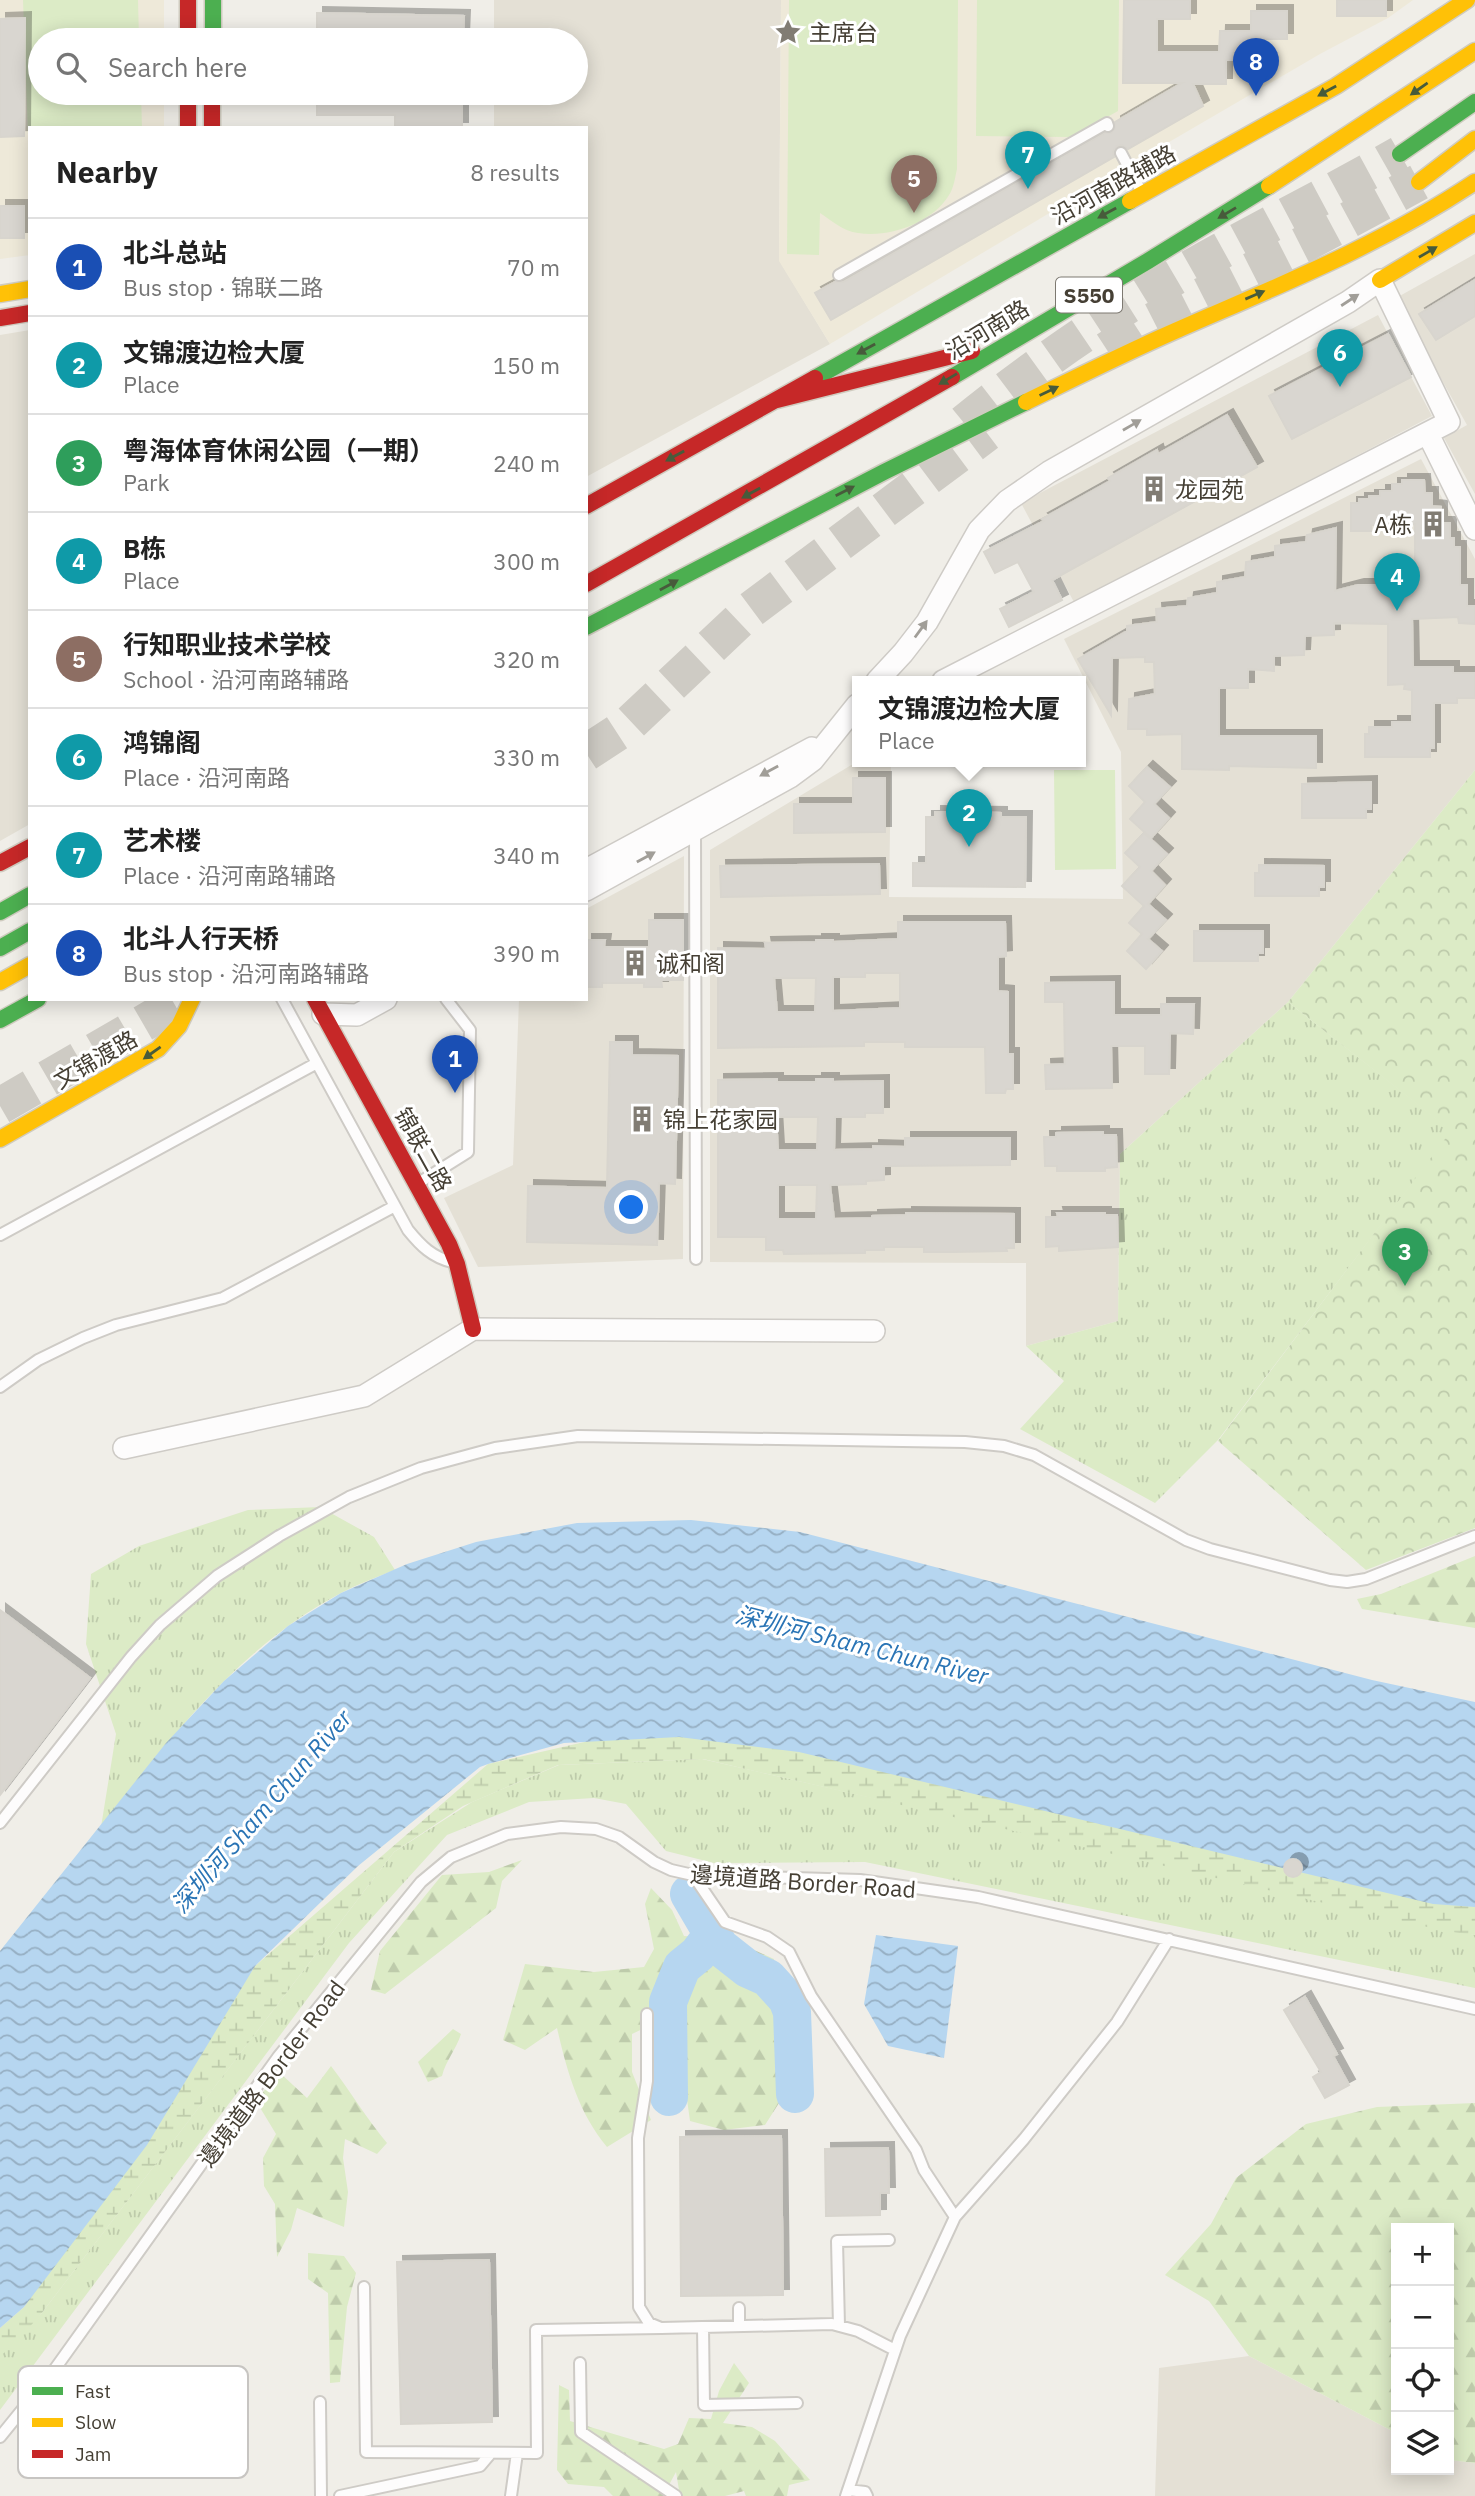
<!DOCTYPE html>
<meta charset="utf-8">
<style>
body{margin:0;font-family:"IBM Plex Sans","Noto Sans SC",sans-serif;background:#f6f6f6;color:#222}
.controls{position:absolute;right:21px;bottom:21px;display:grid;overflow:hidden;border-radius:0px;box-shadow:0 4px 18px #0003}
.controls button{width:63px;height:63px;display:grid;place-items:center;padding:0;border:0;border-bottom:2px solid #e0e0e0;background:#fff;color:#222;font:35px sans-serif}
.you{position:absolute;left:632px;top:1208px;width:24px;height:24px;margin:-18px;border:5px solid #fff;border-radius:50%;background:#1a73e8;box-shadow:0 0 0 10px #1a73e833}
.badge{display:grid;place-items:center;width:46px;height:46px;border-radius:50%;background:#b45309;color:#fff;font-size:23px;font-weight:700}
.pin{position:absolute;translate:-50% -58px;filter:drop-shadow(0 2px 4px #0008)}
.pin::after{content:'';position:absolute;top:37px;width:24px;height:21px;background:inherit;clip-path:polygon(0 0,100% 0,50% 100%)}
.popup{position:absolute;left:852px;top:676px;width:234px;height:91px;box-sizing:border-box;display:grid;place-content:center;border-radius:0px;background:#fff;filter:drop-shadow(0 2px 5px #0005);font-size:23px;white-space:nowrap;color:#767676}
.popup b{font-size:26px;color:#222}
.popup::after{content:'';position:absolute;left:50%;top:100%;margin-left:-14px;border:14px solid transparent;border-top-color:#fff}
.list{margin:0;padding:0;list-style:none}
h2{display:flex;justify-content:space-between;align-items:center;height:91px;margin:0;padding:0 28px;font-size:30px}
h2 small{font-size:23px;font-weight:400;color:#767676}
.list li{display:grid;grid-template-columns:46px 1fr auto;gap:21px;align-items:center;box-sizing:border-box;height:98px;padding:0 28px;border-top:2px solid #e0e0e0}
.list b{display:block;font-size:26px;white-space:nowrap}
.list p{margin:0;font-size:23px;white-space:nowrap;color:#767676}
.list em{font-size:23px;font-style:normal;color:#767676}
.icon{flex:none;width:38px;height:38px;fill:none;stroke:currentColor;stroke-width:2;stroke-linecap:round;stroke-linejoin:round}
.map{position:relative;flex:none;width:1475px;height:2496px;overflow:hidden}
.search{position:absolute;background:#fff;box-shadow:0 4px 18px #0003;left:28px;top:28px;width:560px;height:77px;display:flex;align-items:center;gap:18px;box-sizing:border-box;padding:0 24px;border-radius:38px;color:#767676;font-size:26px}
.panel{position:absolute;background:#fff;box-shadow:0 4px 18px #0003;left:28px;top:126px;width:560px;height:875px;border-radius:0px}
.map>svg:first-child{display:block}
</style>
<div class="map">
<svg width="1475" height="2496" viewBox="0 0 1475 2496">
<defs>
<pattern id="grass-tufts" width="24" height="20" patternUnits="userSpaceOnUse" patternTransform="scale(1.75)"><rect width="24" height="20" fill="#dcebc6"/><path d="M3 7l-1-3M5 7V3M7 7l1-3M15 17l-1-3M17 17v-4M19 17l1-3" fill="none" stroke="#becbab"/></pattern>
<pattern id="forest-firs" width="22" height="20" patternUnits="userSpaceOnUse" patternTransform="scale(1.75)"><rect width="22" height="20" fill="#dcebc6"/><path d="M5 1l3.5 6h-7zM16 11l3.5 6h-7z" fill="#becbab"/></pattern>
<pattern id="wetland-marsh" width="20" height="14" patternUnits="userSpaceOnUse" patternTransform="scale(1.75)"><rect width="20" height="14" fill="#dcebc6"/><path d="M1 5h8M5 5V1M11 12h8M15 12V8" fill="none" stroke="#becbab"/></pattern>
<pattern id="park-crowns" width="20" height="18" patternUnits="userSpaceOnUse" patternTransform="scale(1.75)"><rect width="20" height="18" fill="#dcebc6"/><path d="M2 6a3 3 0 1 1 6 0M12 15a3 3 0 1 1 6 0" fill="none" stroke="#becbab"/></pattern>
<pattern id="water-waves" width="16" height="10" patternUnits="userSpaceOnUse" patternTransform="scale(1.75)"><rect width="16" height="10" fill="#b6d6f0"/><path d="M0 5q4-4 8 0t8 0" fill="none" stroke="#96afc3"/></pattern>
<filter id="shadow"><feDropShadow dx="6" dy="-6" stdDeviation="0" flood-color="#0004"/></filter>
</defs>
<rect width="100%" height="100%" fill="#f0eee8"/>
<path fill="#e4e0d5" d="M494,0h287l-2,260 51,84 -244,133v-349h-92v-35h82v-53h-82z
M1475,254v240l-31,-56 23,-13 -71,-127z
M1378,315l54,101 -357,188 -54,-101z
M30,330v494l-30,17v-506z
M1421,459l54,100v211l-187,232 -168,152 -2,167 -92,25v-83l-316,-1v-412l148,-89h33l-2,136 234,2 -2,-147 -57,-113z
M684,856l-1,403 -205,8 -34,-69 69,-33 6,-166h67v-90z
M1249,2356l147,77v37h53v-10l26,3v33h-320l4,-128z"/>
<path fill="#eee9d9" d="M0,0h164v40h-124v53h124v35h-134v127l-30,4z
M781,0h632l-25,18 -68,36 -192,112 -298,178 -51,-83z"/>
<path fill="url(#grass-tufts)" d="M1288,1002l164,129 -234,309 -63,63 -135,-74 44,-48 -38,-35 92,-25 2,-167z
M320,1507l54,30 21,33c-18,7 -37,14 -54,23 -101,53 -172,146 -240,234l15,-93 -30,-90 5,-70 48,-28 109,-36z
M702,1759l773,176v53l-610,-126 -151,1 -48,-12 -40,-47 -32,-6 -65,4 -82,33 -98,108 -349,467v-56l41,-40 353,-462 78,-50 87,-37z"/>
<path fill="url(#forest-firs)" d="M1475,1556v72l-113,-19 -5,-10 24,-5z
M522,1860l-20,21 -6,27 -111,86 -14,-4 9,-39 62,-76 47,-3z
M651,1888l21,22 12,26 46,3 44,20 6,72 -1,72 -14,22 -41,5 -34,-9 -12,-86 -23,-12 -23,11v38l19,48 -44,27c-29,-35 -40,-76 -50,-119l-32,22 -22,-10 22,-76 69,8 50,-5 10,-18 -9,-45z
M453,2029l8,5c-5,16 -15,26 -19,42l-14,6 -10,-20z
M331,2066c20,26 35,52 56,77l-10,11 -32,-15 -2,19 5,34 -4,35 -47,-19 -6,22 -14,27 -2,-53 -11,-18 -1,-28 13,-24 -20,-33 23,-29 28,26z
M1475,2103v360l-26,-3v-232h-53v205l-147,-77 -40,-55 -44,-26 46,-51 25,-46 70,-54 71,-17z
M308,2253l36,3 12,17 -9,34 -7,75 -10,1 -2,-90 -20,-14z
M734,2363l15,20 -26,40 29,4 23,14 35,39 -21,5 -2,11h-41l-2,-5 -19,5h-45l-4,-24 -13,24h-50l-9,-9 -36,-3 -11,-14 2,-85 10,5 1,31 94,28 14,-5 11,-26 22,1 8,-28z"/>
<path fill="url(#wetland-marsh)" d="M641,1729l138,13 696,152v41l-30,-4 -742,-172 -145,6 -95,41 -69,46 -356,466 -38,39v-29l24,-21 231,-341 233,-202z"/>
<path fill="url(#park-crowns)" d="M1475,770v758l-109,42 -148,-129 233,-310 -163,-129z"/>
<path fill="#dcebc6" d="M23,0h115l1,40h-99v53h101l1,35h-112v60z
M789,0h169l-1,169c-2,8 -3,19 -8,26 -17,28 -59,43 -91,38 -15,-2 -26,-12 -38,-20l-1,42 -32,-1z
M977,0h142l-1,111 -47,26 -95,-1z
M1054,770h61l1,99 -61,1z"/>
<path fill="url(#water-waves)" d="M691,1520l109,12 572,148 103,22v205l-42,-3 -634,-152 -120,-15 -115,6 -76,21 -8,3 -122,99 -103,100 -108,179 -123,162 -24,21v-377l166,-208 58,-62 64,-55 53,-33 66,-29 69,-22 101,-19z
M876,1935l82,11 -14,112 -56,-12 -24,-42z"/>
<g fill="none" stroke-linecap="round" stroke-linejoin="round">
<path stroke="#b6d6f0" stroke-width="38" d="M689,1894l31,53 28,22 20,9 19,21 5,13 3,82
M669,2097l-1,-95 14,-35 16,-13 15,-20"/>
</g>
<path fill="#d9d6d0" stroke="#d8d5ce" stroke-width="2" fill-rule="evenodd" filter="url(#shadow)" d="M1124,0h66v19h-33v33h62l1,-21h31v-20h36v28h-31v21h-30v24h-33l10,22 -75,43 -6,-4 -5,1 -4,6 1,5 -283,163 -16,-27 20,-11h8l262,-149h6l4,-5v-6l67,-39h-59z
M1337,0h49v16h-49z
M317,13l147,3 -1,24h-146z
M25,18l-1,118 -24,1v-118z
M433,93h29v35h-67v-13h-78v-18l116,1z
M0,206h24v32h-24z
M1475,280v36l-39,24 -17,-26z
M1388,334l23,43 -119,62 -23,-43z
M1227,415l30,52 -205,113 10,20 -53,27 -9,-18 34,-17 -16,-30 -23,11 -11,-21 60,-31 -2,-2 68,-38 -2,-3 49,-28 1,4z
M1402,480h22l1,13h7v13l9,1v16h9v15h4v9h6v38h7v21h8v18l-16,-1 -1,-6 -46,2 1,48h40v6h22v25h-18v5h-23v45h-4v9h-65v-23h4v-7h23v-5h20v-32l-8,-1 1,-5 -17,1v-61l-54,-1v12l-29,1 -1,19 -30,1v15l-26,-2v19h-29v48h97v32l-87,-2v4l-47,-1v-35l-35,1v-6h-19l1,-30 26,-5 -1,-32h-9v-5l-33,1 -1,57 -33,-56 49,-28v-5l30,-4 -1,-13 31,-3 1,-8 29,-5v-11l28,-5 1,-15 29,-5v-11l31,-4 1,-7 29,-7 -1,63 23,-6h57v-61l-44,1v6h-20v-28h8v-4h10v-3h11v-5h12v-7h10z
M1147,767l23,20 -16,17 15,14 -18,20 -21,-19 15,-17 -16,-16z
M853,778h32v54l-91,1v-29h59z
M1371,782v27h-5v9h-64v-34z
M935,812l66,1v4h25l-1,70 -112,-1v-23h13v-46h9z
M1144,833l23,21 -16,17 14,14 -17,19 18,16 -18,19 14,12 -16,18 -19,-18 15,-17 -13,-11 15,-17 -22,-20 18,-19 -15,-14z
M879,864l1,30 -159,3 -1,-31z
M1259,865l65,1v21h-5v9h-64v-23h4z
M649,920h34v60h-22l1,7h-18v-4h-42v4h-16v-47h19l-1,7h45z
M898,922h107l1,34 -8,1v34l10,1v62h5v35h-7l-1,4h-19l-1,-46h-80v-5h-41v4l-146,2v-100l48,1 -1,-6 51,-1v-2h17v2l65,-3zM865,973h35v35l-67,3v-34h32zM774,978h42l-1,34h-38z
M1194,931h69v22h-5v8h-64z
M1114,982v33h47v-11h33l-1,30 -23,-1 -1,41h-24v-28h-34l1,42 -66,1 -1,-24 20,-1 -1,-62h-19v-19z
M610,1042h22v13l46,1 -3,128 -16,-1 -2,62 -130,-3 1,-56 79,2z
M777,1079v3h39v-3h17v3l50,-1v32h-18v4h-30l-1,33 39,-1v-3l32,1v-9h105v27l-126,1v14l-18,1v3l-36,1 4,34 38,-1v-2l34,-1v-2l108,1v34h-8l1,3 -56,1h-27v-5h-40v3h-19v3l-81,1 -1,-4h-17v-13h-48v-157zM776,1117h42l-1,33h-39zM778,1185h39l-1,34h-38z
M1103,1132v3h13l1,32 -12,1v3h-48v-5h-12l-1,-29h12v-4z
M1057,1213h48v2h12l1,32 -59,4v-5l-13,1v-30h12z
M0,1610l90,68 -90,117z
M1284 1868a9 9 0 1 1 18 0a9 9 0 1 1-18 0Z
M1305,1997l32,57 -4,2 16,29 -24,13 -12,-21 8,-5 -37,-62z
M781,2136l2,159 -102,1 -1,-159z
M888,2148l1,45h-9v22l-54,1 -1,-67z
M489,2260l3,162 -91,2 -4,-162z
M72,2384l16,12 -26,34 -16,-12z"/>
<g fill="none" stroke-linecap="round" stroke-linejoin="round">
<path stroke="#cecbc4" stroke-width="37" stroke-dasharray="37 18" stroke-linecap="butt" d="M1107,350l40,-26 161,-82 111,-60
M964,423c80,-65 167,-123 257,-172 60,-33 120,-63 179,-97
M586,753l40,-26 123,-116 238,-178
M0,1106l185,-107"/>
<g stroke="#cecbc6" stroke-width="14">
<path id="lane" d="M1121,153l20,38
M839,275l268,-152 1,3
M695,829l1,430
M282,999l126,231c13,16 24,27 44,32
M417,1184l51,-32 2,-122 -24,-31
M0,1235l317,-172
M0,1387l38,-27 45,-22 33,-13 107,-27 172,-92
M0,1823l131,-166 29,-32 57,-49 62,-40 70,-39 72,-29 74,-20 83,-12 387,6 39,4 30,9 152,85 24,9 120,31 17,2 19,-3 109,-43
M693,1875l32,47 42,15 22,15 22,44 105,154 8,20 31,47 -55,119 -54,160
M647,2014v67l-9,57 1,169 10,16 12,5 171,-4 26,7 37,19
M955,2217l69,-78 93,-117 52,-83
M364,2287l2,165 171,1 -1,-123 125,-2
M739,2308v18
M839,2326l-2,-85 52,-1
M703,2327l1,78 93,-2
M580,2363l1,69 95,64
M320,2402l1,94
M0,2437l52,-64 226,-316 143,-175 30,-25 56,-23 54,-7 35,2 23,8 35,25 17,8 22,5 167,5 118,17 497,112
M848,2490l17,2 2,4
M340,2496l140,-30 11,-13
M511,2496l6,-43"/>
</g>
<g stroke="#cecbc6" stroke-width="24">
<path id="street" d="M1428,434l47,95
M877,681l26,-28 24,-31 52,-92 28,-29 42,-29 299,-170 32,-22 69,142 -506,259
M586,870l226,-122
M586,890l204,-113 23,-17 44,-55
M323,1014l34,1 29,-16
M124,1448l240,-52 109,-67 401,2"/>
</g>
<g stroke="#cfcbbf" stroke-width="19">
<path id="fast" d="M213,0v40
M1400,154l75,-52
M952,377l196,-116 121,-75
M815,378l315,-177
M586,627l298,-155 142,-70
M0,912l30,-17
M0,948l30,-17
M0,1020l38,-21"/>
</g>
<g stroke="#cfcbbf" stroke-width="19">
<path id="slow" d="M1419,182l56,-43
M1269,186l206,-135
M1130,201l206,-115 131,-86
M1380,280l95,-57
M0,294l30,-5
M1026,402c49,-24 99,-49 149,-71 105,-46 204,-85 300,-149
M0,982l30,-17
M0,1139l158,-90 21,-23 13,-27"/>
</g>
<g stroke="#cfcbbf" stroke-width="19">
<path id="jam" d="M188,0v40
M188,93v35
M212,93v35
M0,318l30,-5
M777,400l195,-49
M586,506l229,-128
M586,584l366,-207
M0,863l30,-16
M315,999l134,245 8,20 16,65"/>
</g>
<use href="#lane" stroke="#fdfcfc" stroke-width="10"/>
<use href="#street" stroke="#fdfcfc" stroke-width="21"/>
<use href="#fast" stroke="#4caf50" stroke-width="16"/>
<use href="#slow" stroke="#ffc107" stroke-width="16"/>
<use href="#jam" stroke="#c62828" stroke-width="16"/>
</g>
<defs><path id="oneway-solid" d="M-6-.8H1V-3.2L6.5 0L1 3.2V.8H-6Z" transform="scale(1.75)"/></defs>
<g fill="#475b3b">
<use href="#oneway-solid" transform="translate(1419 89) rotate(145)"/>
<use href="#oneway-solid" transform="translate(1327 91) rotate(151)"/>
<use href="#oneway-solid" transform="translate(1107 213) rotate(151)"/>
<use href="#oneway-solid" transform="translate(1227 213) rotate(149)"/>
<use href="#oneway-solid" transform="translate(1428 252) rotate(-30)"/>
<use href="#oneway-solid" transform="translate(1255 295) rotate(-23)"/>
<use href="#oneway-solid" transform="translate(866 349) rotate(151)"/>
<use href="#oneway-solid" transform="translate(948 379) rotate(149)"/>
<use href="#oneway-solid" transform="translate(1049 391) rotate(-26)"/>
<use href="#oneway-solid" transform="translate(675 456) rotate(151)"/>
<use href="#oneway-solid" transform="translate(845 491) rotate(-27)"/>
<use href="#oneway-solid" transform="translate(751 493) rotate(151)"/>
<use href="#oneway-solid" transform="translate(669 585) rotate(-29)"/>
<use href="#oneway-solid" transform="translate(152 1053) rotate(145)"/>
</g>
<g fill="#a19e98">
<use href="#oneway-solid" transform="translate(1350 300) rotate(-33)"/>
<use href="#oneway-solid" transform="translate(1132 425) rotate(-30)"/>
<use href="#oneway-solid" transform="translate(921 629) rotate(-54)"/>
<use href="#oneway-solid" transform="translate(769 771) rotate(151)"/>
<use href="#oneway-solid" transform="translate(646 857) rotate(-29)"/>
</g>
<defs>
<g id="sight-bare" transform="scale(2.1)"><path d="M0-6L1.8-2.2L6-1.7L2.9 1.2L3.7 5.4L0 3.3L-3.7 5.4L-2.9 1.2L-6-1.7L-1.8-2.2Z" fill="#817c73" stroke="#fff" stroke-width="2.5" paint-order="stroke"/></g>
<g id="building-bare" transform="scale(2.1)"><path d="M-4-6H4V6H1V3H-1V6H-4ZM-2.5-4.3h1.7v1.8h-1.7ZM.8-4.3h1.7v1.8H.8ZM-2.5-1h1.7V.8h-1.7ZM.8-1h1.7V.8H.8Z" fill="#817c73" stroke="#fff" stroke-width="2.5" paint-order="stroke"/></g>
</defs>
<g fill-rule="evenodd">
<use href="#sight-bare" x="788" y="32"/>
<use href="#building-bare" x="1154" y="489"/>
<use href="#building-bare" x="1433" y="524"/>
<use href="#building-bare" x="635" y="963"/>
<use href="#building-bare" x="642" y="1119"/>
</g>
<g text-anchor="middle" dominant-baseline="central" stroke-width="6" stroke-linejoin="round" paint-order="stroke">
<rect fill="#fff" stroke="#7d7971" stroke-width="2" x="1056" y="277.5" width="66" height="35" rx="5"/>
<g font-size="21" font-weight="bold" fill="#453f34">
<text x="1089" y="295">S550</text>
</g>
<g font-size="23" fill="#453f34" stroke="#fff" text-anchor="start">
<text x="809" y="32">主席台</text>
<text x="1175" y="489">龙园苑</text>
<text x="1412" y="524" text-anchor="end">A栋</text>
<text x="656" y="963">诚和阁</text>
<text x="663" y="1119">锦上花家园</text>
</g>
<g font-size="23" fill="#453f34" stroke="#fff">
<text transform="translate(1113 184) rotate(-29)">沿河南路辅路</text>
<text transform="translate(987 329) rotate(-31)">沿河南路</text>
<text transform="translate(95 1059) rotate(-30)">文锦渡路</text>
<text transform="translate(424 1149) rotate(61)">锦联二路</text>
<text transform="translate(803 1881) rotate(4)">邊境道路 Border Road</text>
<text transform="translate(271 2073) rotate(-53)">邊境道路 Border Road</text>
</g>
<g font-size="24" font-style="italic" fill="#2974b5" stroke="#fff">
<text transform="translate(862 1645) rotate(14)">深圳河 Sham Chun River</text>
<text transform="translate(261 1811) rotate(-49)">深圳河 Sham Chun River</text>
</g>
</g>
<rect x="18" y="2366" width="230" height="112" rx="10" fill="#fff" stroke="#c7c5c2" stroke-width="2"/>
<rect x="32" y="2387" width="31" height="8" fill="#4caf50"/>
<rect x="32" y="2418" width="31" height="9" fill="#ffc107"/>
<rect x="32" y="2450" width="31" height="8" fill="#c62828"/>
<g font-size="19" fill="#453f34">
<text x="75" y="2398">Fast</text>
<text x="75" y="2429">Slow</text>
<text x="75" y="2461">Jam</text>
</g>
</svg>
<div class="controls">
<button>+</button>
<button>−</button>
<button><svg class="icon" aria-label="locate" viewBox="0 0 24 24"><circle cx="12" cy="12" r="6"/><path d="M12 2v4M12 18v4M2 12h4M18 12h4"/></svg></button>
<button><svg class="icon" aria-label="layers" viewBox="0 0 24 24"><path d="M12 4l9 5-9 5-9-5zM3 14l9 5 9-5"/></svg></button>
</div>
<div class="you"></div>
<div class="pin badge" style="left:455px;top:1093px;background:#1a4fb4">1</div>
<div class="pin badge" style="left:969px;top:847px;background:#0f9aa8">2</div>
<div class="popup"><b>文锦渡边检大厦</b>Place</div>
<div class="pin badge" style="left:1405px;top:1286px;background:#2e9e5b">3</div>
<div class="pin badge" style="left:1397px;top:611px;background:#0f9aa8">4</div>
<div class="pin badge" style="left:914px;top:213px;background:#8d6e63">5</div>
<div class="pin badge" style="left:1340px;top:387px;background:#0f9aa8">6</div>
<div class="pin badge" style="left:1028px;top:189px;background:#0f9aa8">7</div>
<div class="pin badge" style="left:1256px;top:96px;background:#1a4fb4">8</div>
<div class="search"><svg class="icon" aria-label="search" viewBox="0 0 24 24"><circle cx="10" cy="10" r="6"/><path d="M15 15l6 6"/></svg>Search here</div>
<section class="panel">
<h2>Nearby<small>8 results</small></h2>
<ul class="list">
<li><span class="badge" style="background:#1a4fb4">1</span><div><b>北斗总站</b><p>Bus stop · 锦联二路</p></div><em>70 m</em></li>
<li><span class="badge" style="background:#0f9aa8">2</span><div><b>文锦渡边检大厦</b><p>Place</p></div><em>150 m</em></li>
<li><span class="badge" style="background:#2e9e5b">3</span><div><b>粤海体育休闲公园（一期）</b><p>Park</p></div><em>240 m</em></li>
<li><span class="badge" style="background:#0f9aa8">4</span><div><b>B栋</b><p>Place</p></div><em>300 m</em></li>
<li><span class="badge" style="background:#8d6e63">5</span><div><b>行知职业技术学校</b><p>School · 沿河南路辅路</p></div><em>320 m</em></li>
<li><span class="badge" style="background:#0f9aa8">6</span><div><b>鸿锦阁</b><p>Place · 沿河南路</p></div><em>330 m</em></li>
<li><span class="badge" style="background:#0f9aa8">7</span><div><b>艺术楼</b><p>Place · 沿河南路辅路</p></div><em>340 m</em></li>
<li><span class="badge" style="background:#1a4fb4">8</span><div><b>北斗人行天桥</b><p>Bus stop · 沿河南路辅路</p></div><em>390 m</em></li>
</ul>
</section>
</div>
